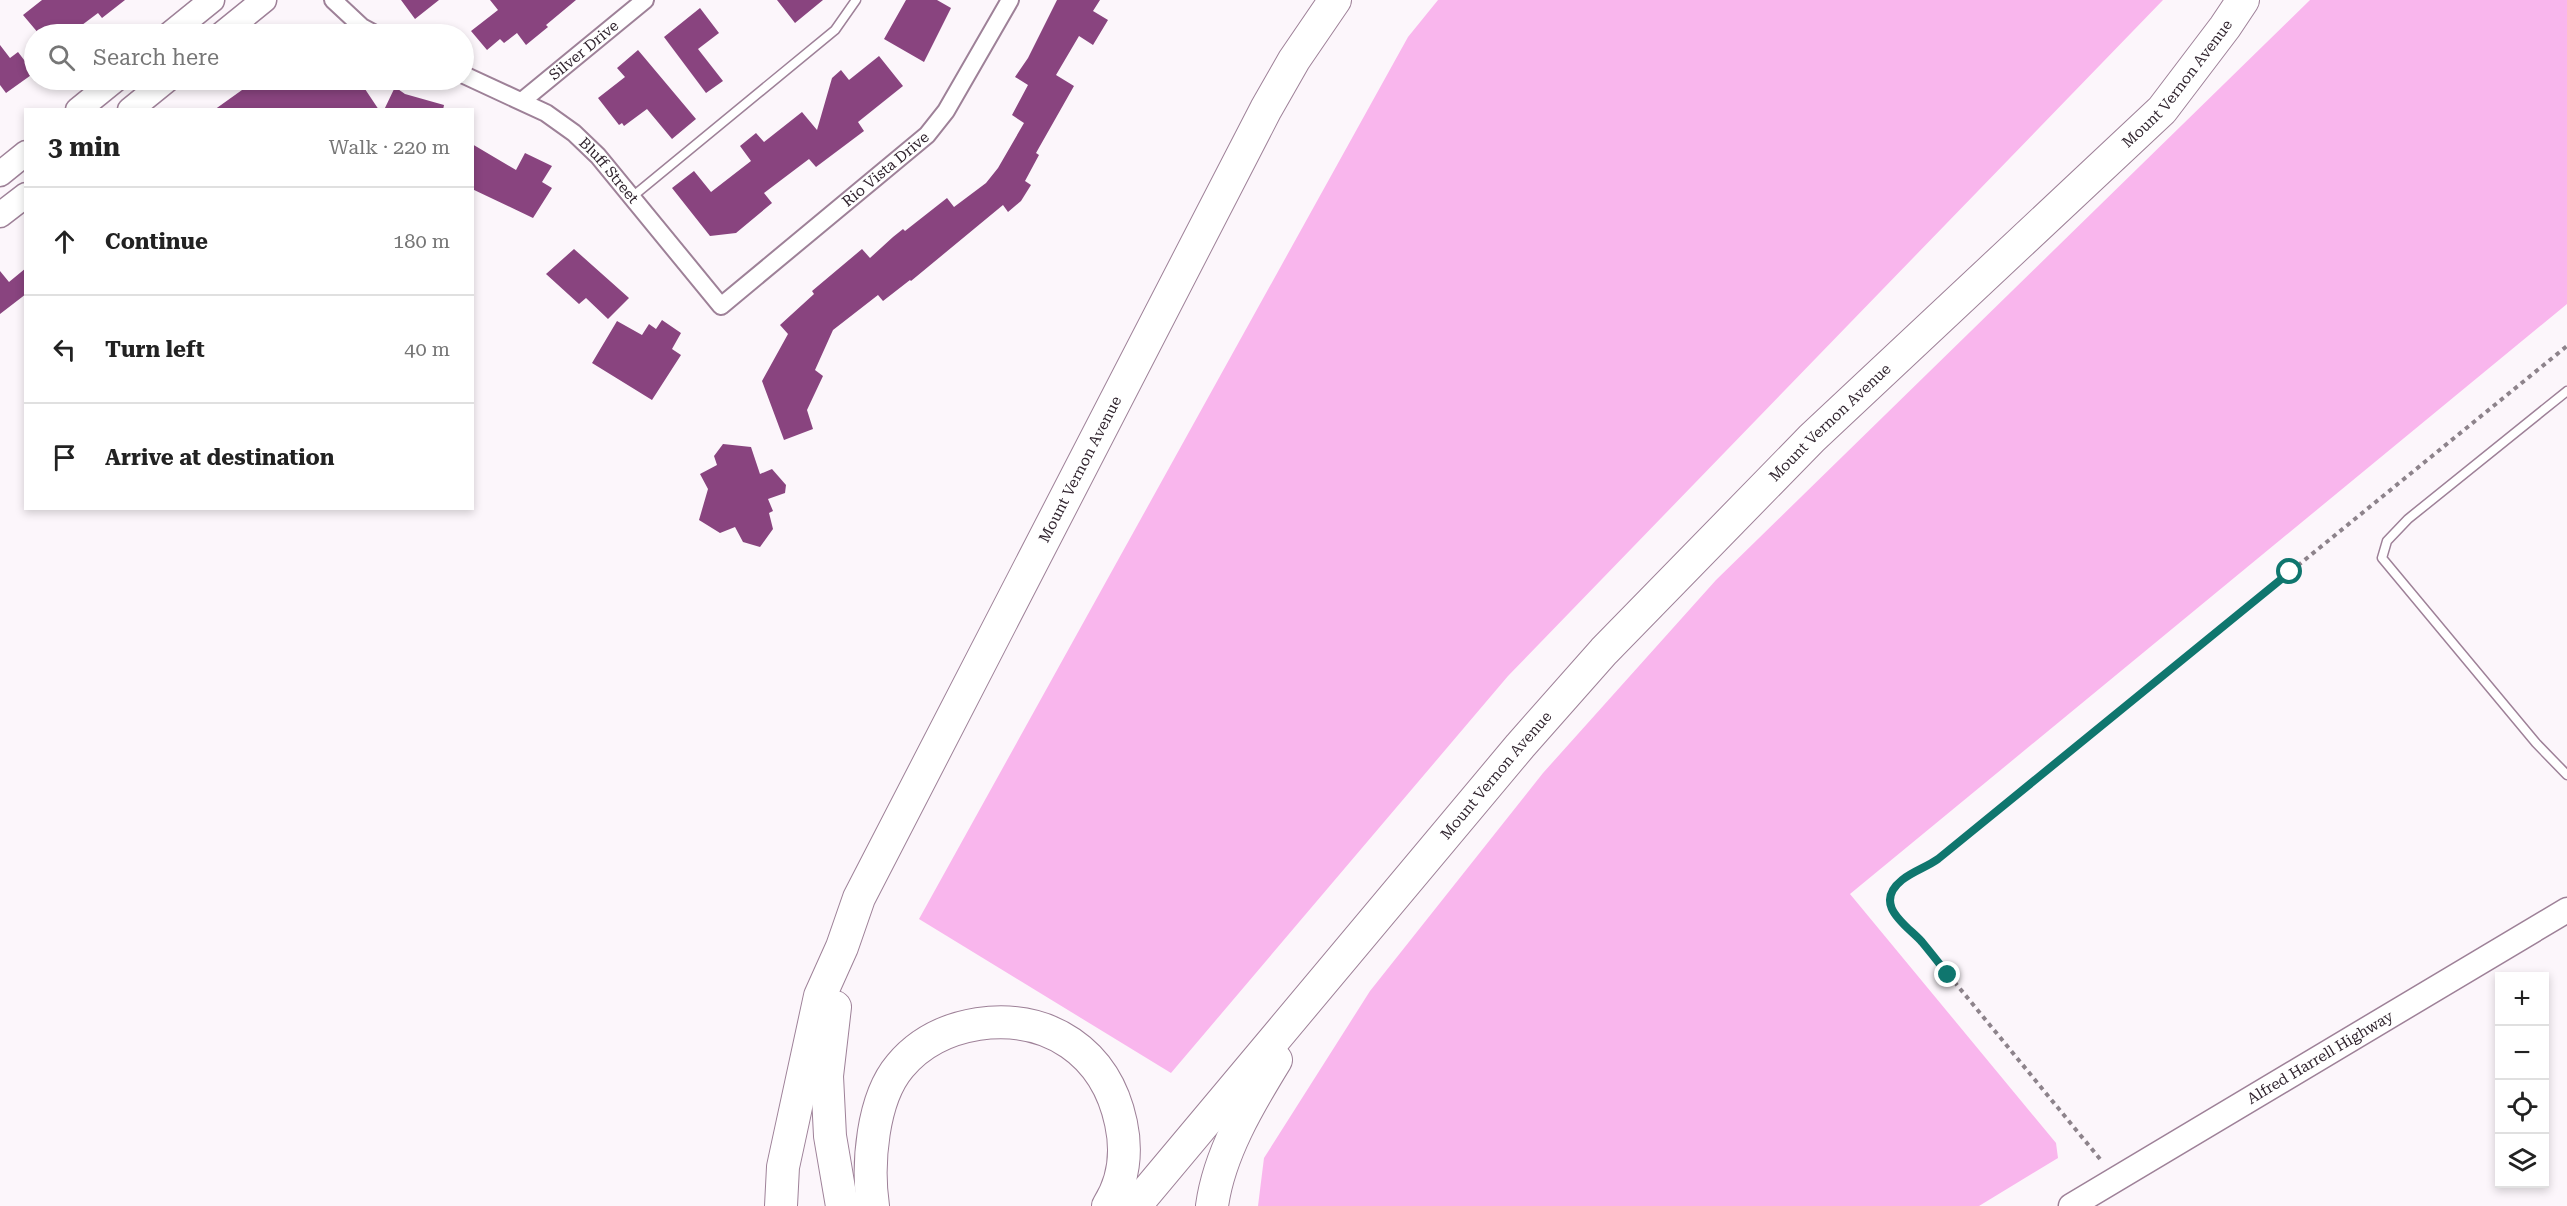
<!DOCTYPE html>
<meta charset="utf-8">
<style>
body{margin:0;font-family:"Roboto Serif",serif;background:#f2f2f2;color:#222}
.controls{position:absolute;right:18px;bottom:18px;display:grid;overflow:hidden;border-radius:0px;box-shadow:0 3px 9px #0003}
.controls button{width:54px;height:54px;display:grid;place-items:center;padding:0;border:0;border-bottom:2px solid #e0e0e0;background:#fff;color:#222;font:30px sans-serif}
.stop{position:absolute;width:18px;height:18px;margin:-14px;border:4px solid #0f766e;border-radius:50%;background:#fff}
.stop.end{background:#0f766e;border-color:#fff;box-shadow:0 2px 6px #0008}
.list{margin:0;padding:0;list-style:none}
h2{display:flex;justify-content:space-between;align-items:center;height:78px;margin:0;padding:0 24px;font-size:26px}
h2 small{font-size:20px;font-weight:400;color:#767676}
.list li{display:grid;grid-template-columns:39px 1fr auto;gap:18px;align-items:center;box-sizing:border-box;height:108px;padding:0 24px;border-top:2px solid #e0e0e0}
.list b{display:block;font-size:22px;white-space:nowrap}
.list em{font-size:20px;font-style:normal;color:#767676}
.icon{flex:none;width:33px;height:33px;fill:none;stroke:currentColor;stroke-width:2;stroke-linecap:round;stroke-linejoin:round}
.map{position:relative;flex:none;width:2567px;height:1206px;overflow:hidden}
.search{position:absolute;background:#fff;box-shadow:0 3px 9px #0003;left:24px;top:24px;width:450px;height:66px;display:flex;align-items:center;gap:15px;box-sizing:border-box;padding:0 21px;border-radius:33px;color:#767676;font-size:22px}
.panel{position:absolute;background:#fff;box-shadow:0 3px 9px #0003;left:24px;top:108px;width:450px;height:402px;border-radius:0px}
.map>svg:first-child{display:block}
</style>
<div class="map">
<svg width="2567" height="1206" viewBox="0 0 2567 1206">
<rect width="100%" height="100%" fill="#fcf6fb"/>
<path fill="#f9b6ed" d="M1438,0h725l-655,676 -337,397 -252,-154 489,-882z
M2310,0h257v304l-717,590 206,249 2,15 -79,48h-721l6,-48 106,-167 173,-218 173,-193z"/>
<path fill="#89447f" d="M42,0h83l-23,18 -4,-5 -28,21h-31l-16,-19z
M401,0h38l-24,19z
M490,0h86l-30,25 2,2 -22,18 -9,-12 -13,10 -4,-4 -13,11 -16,-19 27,-21z
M777,0h46l-28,23z
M906,0h31l14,8 -27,54 -40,-23z
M1057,0h43l-7,11 15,9 -15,25 -14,-9 -23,39 18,11 -38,67 3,2 -14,26 6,4 -10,16 -13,11 -5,-7 -92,76 -1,-1 -27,21 -5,-6 -45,35 -18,40 8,6 -16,34 6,19 -29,11 -22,-59 26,-47 -8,-9 34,-31 -2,-3 50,-42 8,9 23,-21 10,-8 2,2 42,-33 7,9 32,-24 12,-15 26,-45 -12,-8 16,-30 -13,-8 13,-19z
M700,8l19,25 -21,16 25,32 -17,12 -42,-56z
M0,45l10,13 8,-6 16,21 -28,20 -6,-8z
M638,50l58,69 -24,20 -25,-30 -23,17 -2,-3 -3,2 -21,-27 27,-21 -8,-9z
M879,56l24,30 -45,36 6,9 -48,36 -7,-8 -45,34 8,10 -36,30 -26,3 -38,-48 22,-17 17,21 40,-31 -11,-15 16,-13 8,9 38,-30 15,18 15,-52 9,-8 8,10z
M256,80h103l20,30h-165z
M395,87l10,7 39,11 -1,5h-59z
M472,144l44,26 9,-17 27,13 -10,16 10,6 -19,30 -61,-29z
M574,249l55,49 -21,21 -22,-21 -7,6 -33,-30z
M26,268v26l-26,20v-43l9,11z
M662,320l19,13 -9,16 9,6 -29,45 -60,-37 25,-42 25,14 7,-11 7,5z
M723,444l28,3 9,27 12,-5 14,16 -1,8 -17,6 5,12 -4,2 4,16 -13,18 -17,-5 -8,-15 -15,6 -21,-13 9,-31 -8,-15 17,-9 -3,-9z"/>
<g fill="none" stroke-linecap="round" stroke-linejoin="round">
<g stroke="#9e8198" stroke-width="11">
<path id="lane" d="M632,197l203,-167 21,-30
M2567,391l-159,128 -21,22 -5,17 154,185 31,32"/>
</g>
<g stroke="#9e8198" stroke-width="20">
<g id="street">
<path d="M333,0l29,27 13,7"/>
<path id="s1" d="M464,75l82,38 28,20 24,23 123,150 206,-171 19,-24 64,-111"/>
<path id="s2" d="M522,101l123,-101"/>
</g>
</g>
<g stroke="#9e8198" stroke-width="27">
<g id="secondary">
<path d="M170,34l42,-34"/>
<path d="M222,34l42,-34"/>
<path d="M78,110l37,-30"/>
<path d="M130,110l37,-30"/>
<path d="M0,174l26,-21"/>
<path d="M0,215l26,-20"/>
<path id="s3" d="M2071,1206l496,-296"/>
</g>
</g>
<g stroke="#9e8198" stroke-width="34">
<g id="highway">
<path d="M835,1007l-8,69 3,60 12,70"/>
<path id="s4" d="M781,1206l2,-39 37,-171 22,-49 17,-49 407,-789 28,-49 41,-60"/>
<path d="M873,1206c-6,-41 -1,-107 27,-140 20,-24 47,-37 78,-42 71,-10 128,28 143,99 6,28 3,58 -13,83"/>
<path id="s5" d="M1135,1206l385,-460 84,-95 208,-213 350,-328 63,-83 18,-27"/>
<path d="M1212,1206c7,-52 37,-102 64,-146"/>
</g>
</g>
<path stroke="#8d838b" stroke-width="4" stroke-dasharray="4.5 4.5" stroke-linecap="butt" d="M2100,1159l-180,-219c-18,-14 -44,-39 -18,-60 11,-9 25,-12 36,-21l629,-513"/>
<use href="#lane" stroke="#fff" stroke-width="8"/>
<use href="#street" stroke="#fff" stroke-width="16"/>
<use href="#secondary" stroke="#fff" stroke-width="24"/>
<use href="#highway" stroke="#fff" stroke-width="32"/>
</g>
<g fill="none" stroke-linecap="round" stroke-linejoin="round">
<path stroke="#0f766e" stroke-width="8" d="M1948,975c-8,-11 -17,-22 -26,-33 -14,-16 -51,-37 -20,-62 11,-9 25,-13 36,-21l352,-287"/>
</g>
<g text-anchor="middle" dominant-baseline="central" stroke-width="6" stroke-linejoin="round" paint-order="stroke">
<g font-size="15" fill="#31252f" stroke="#fcf6fb">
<text stroke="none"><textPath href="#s2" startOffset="80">Silver Drive</textPath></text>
<text stroke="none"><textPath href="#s5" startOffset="1534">Mount Vernon Avenue</textPath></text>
<text stroke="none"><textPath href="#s1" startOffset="566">Rio Vista Drive</textPath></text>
<text stroke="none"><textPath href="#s1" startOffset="176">Bluff Street</textPath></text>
<text stroke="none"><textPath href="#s5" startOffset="1048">Mount Vernon Avenue</textPath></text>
<text stroke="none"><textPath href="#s4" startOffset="802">Mount Vernon Avenue</textPath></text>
<text stroke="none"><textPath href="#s5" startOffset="562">Mount Vernon Avenue</textPath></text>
<text stroke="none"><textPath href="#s3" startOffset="290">Alfred Harrell Highway</textPath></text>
</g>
</g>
</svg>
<div class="controls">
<button>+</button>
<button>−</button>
<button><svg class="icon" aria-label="locate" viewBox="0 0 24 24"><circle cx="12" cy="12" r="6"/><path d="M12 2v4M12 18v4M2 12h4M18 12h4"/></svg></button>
<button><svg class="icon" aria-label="layers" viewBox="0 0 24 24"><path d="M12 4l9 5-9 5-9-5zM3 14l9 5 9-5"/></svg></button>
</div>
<div class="stop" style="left:2290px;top:572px"></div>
<div class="stop end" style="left:1948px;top:975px"></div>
<div class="search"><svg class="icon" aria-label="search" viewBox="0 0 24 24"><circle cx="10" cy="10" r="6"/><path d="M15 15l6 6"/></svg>Search here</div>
<section class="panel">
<h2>3 min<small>Walk · 220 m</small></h2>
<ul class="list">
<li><svg class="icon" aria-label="ahead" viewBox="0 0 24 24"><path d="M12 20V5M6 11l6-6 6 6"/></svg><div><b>Continue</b></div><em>180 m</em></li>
<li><svg class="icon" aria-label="left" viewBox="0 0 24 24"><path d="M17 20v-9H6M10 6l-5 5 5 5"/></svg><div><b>Turn left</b></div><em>40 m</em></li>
<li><svg class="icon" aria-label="arrive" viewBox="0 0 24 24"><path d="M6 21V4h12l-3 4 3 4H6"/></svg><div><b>Arrive at destination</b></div></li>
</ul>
</section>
</div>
